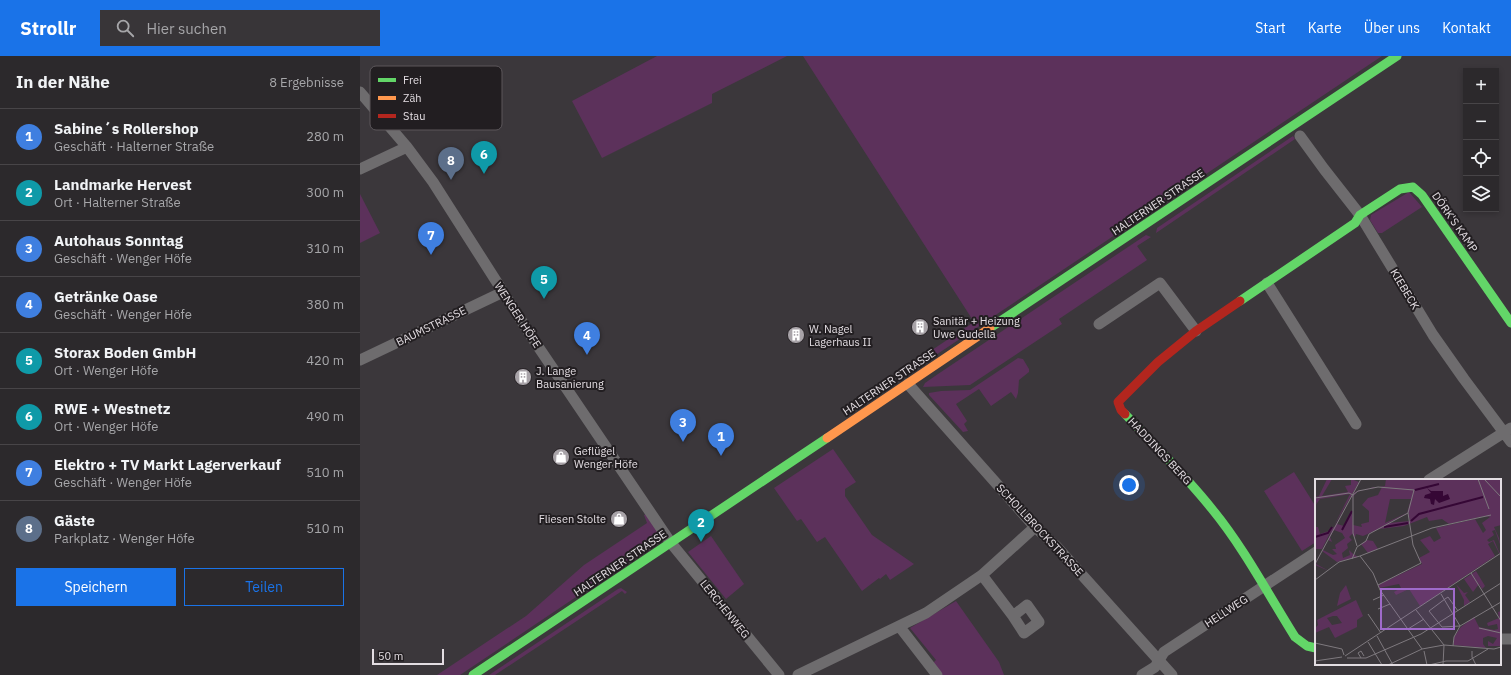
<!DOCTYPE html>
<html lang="de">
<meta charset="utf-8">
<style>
body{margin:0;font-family:"IBM Plex Sans",sans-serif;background:#383538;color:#f1f3f6}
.controls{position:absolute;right:12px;top:12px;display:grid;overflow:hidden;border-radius:0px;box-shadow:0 2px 6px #0003}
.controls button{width:36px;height:36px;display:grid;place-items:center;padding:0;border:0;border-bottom:1px solid #484548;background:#2c292c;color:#f1f3f6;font:20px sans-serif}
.scale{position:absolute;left:12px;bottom:10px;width:72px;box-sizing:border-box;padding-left:4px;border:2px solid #e3dde2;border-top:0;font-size:11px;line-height:14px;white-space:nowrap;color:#e3dde2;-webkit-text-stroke:3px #221e21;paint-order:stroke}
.you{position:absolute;left:769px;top:429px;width:14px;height:14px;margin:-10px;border:3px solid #fff;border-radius:50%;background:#1a73e8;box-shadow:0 0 0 6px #1a73e833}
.badge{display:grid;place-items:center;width:26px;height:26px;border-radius:50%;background:#1a73e8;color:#fff;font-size:13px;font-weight:700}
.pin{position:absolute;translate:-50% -33px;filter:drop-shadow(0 1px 2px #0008)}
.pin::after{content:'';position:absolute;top:21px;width:14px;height:12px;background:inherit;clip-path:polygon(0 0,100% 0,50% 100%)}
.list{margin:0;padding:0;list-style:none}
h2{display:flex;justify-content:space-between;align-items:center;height:52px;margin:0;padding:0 16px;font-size:17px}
h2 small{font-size:13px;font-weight:400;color:#a6a6a9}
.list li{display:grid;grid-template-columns:26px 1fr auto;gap:12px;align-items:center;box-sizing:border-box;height:56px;padding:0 16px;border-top:1px solid #484548}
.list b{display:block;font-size:15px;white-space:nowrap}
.list p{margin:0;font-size:13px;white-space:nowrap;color:#a6a6a9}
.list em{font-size:13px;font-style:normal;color:#a6a6a9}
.actions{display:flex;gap:8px;padding:12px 16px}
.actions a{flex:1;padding:9px 0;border:1px solid #1a73e8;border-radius:0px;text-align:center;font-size:14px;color:#1a73e8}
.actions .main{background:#1a73e8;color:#fff}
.icon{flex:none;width:22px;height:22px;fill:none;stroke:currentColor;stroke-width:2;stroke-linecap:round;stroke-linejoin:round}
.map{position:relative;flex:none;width:1151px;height:619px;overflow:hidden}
header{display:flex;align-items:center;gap:24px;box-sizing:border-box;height:56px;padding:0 20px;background:#1a73e8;color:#fff}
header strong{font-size:19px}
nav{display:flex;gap:22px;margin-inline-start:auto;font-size:14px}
.search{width:280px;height:36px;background:#383538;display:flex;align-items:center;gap:10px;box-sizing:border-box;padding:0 14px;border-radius:0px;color:#a6a6a9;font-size:15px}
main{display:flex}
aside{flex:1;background:#2c292c}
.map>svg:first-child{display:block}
</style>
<header>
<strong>Strollr</strong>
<div class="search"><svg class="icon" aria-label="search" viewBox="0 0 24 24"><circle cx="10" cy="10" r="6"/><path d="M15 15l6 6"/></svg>Hier suchen</div>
<nav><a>Start</a><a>Karte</a><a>Über uns</a><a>Kontakt</a></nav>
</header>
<main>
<aside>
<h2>In der Nähe<small>8 Ergebnisse</small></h2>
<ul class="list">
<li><span class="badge" style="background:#3f7fe0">1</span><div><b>Sabine´s Rollershop</b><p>Geschäft · Halterner Straße</p></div><em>280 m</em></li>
<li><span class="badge" style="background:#0f9aa8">2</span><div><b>Landmarke Hervest</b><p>Ort · Halterner Straße</p></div><em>300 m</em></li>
<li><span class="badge" style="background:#3f7fe0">3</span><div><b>Autohaus Sonntag</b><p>Geschäft · Wenger Höfe</p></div><em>310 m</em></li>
<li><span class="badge" style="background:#3f7fe0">4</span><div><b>Getränke Oase</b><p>Geschäft · Wenger Höfe</p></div><em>380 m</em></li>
<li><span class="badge" style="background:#0f9aa8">5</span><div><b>Storax Boden GmbH</b><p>Ort · Wenger Höfe</p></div><em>420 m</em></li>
<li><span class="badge" style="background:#0f9aa8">6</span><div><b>RWE + Westnetz</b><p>Ort · Wenger Höfe</p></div><em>490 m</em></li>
<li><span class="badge" style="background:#3f7fe0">7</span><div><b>Elektro + TV Markt Lagerverkauf</b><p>Geschäft · Wenger Höfe</p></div><em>510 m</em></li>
<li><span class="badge" style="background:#5c6f8a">8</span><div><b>Gäste</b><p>Parkplatz · Wenger Höfe</p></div><em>510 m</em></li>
</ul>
<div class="actions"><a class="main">Speichern</a><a>Teilen</a></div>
</aside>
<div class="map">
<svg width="1151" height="619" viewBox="0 0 1151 619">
<rect width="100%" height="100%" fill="#3b373b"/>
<path fill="#5c315b" d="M297,0h130l-75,38v9l-110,55 -30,-57z
M443,0h579l-470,315 -10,-1 72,-48z
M933,80l2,3 -139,94 1,-5z
M1049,136l13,15 -40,26h-4l-8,-13 1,-5z
M0,138l20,39 -20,10z
M786,179l5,2 -14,9 10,14 -88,59 3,5 -92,61 -47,2 2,-4 13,-9z
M658,302l5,1 6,10v3l-10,8 -1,13 -2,6 -5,-7 -20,14 -12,-17 -23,15 11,17 -3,3 4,7 -5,1 -34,-37v-2l12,-2 29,-1z
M473,393l23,33 -11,7v7l27,39 42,29 -24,16 -4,-6 -6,5 -1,-1 -17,13 -37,-54 -8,5 -16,-23 -4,2 -23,-33z
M934,416l22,35v35l-14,9 -38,-60z
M286,458l14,18v5l-20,17 -180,121h-23l89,-59 58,-51 63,-42 -3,-8z
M351,480l33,48 -18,15 -38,-47z
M261,532l6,4 -2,2 -3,-3 -127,84h-6l129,-86z
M596,545l43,61 5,13h-63l-8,-12 3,-3 -26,-32z"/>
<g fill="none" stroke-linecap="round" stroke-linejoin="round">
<path stroke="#6e6c6e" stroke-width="11" d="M0,36l47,55 26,35 102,160 136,201 108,132
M940,80l24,33 36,46 73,120 31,44 47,63
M0,113l47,-22
M907,227l89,141
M739,268l61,-41 36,48
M0,304l143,-68
M548,328l127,143 21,19 116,129
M1069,424l82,-52
M622,519l31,41
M667,549l12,17 -15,11 -11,-17z
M539,570l38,49
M1140,583h11
M438,619l128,-62 56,-38 53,-48
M782,619l13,-8 9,-15 152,-100"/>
<path stroke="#63d668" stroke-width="9" d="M880,245l115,-78 5,-8 40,-26 13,-2 9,8 89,128
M630,272l407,-272
M765,358c29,31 60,61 87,95 32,39 56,85 83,128l12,9 9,2
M113,619l354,-237"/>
<path stroke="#ff974d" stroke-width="9" d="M467,382l163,-110"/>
<path stroke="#b3261e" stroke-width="9" d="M765,358l-4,-4 -3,-8 40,-40 38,-31 44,-30"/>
</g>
<defs>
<g id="building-disc" transform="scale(0.9)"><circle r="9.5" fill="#a8a3a8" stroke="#221e21"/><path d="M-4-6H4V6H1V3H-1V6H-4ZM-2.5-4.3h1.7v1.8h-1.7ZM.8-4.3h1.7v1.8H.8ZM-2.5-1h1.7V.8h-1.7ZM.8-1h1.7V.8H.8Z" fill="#fff"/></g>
<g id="shop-disc" transform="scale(0.9)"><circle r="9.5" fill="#a8a3a8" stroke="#221e21"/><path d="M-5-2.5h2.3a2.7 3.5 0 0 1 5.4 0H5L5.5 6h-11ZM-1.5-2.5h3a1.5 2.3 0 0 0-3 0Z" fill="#fff"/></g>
</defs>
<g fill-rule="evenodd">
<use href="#building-disc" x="560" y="271"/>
<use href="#building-disc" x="436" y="279"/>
<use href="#building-disc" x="163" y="321"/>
<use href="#shop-disc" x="201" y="401"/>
<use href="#shop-disc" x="259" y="463"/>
</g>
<g text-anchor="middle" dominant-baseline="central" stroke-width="4" stroke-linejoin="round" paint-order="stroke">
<g font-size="11" fill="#e3dde2" stroke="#221e21">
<text transform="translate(798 146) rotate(-34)">HALTERNER STRASSE</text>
<text transform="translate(1095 166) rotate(55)">DÖRK'S KAMP</text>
<text transform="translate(1045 233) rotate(59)">KIEBECK</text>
<text transform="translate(158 259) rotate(57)">WENGER HÖFE</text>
<text transform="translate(71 270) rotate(-26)">BAUMSTRASSE</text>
<text transform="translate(529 326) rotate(-34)">HALTERNER STRASSE</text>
<text transform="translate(800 395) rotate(47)">HADDINGS BERG</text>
<text transform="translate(680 474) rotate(47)">SCHOLLBROCKSTRASSE</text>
<text transform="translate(260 507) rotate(-34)">HALTERNER STRASSE</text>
<text transform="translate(365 553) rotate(51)">LERCHENWEG</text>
<text transform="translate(866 555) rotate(-33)">HELLWEG</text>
</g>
<g font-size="11" fill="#e3dde2" stroke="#221e21" text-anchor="start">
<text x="573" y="265">Sanitär + Heizung<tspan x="573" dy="13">Uwe Gudella</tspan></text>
<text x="449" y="273">W. Nagel<tspan x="449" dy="13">Lagerhaus II</tspan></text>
<text x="176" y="315">J. Lange<tspan x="176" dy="13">Bausanierung</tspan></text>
<text x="214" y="395">Geflügel<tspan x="214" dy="13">Wenger Höfe</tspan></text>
<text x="246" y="463" text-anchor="end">Fliesen Stolte</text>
</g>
</g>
<g transform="translate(955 423)">
<rect width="186" height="186" fill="#3b373b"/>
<path d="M12,0h5l-10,17 26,-4 -3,-6 6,-1v-6l8,3 -25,44 16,-32 -30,5 -5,7 2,-4 -2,2v-7l4,-1zM47,0l-9,15 4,-3 28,-5 1,-7h115v46l-7,2 5,11 2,9 -6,-17 -3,1 2,4 -7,5 2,2 5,-2 5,12h2l-2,1 -6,-12 -5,3 7,12 -79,53 4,-3 -11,-17 -13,6 -2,-3 7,-4 -2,-4 -20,4 -1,-3 44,-21 -3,-6 11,-6 -10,-12 10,-4 4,6 7,-4 -5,-10 39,-9 8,14 3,-3 -4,-7 8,-6 -5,-1 -36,8 -7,-5 -13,2 -2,-4 -23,9 -25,3 -16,7 -7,-2 -1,3 -3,-3 -3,3 3,3 -5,4 1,4 -6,5 1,5 7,-3 -1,-5 3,3 1,-6 -1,6 6,4 -21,5 -15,-11 -6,13 13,7 -14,-6 12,-24 -4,9 10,5 4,-1 -5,-5h4l-1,-4 10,-7 -3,-5 -8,-3 -4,7 2,5 -4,-2 4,-11 -10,20h-7v-22h3l2,7 9,-3 6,-5zM59,8h8l-4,8 -10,3 -6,7 7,6v11l-8,2 1,3 -9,-2 -1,-14 -8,15 -7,-2 15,-28 1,14 -1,-12 5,-6zM75,20h21l-4,14 -22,10zM93,33l2,9 -22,2 18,-9zM52,61l6,1 5,8 -10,4 -7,-9zM161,92l9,15 -3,3 -3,-5 -6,8 -9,-13zM141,105l8,9 4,-1 -3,3 5,7 -6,4v-6zM31,106l5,14 -14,7 3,-13zM41,121l7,16 -6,4v7l-22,11 -6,-11 -14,6v-5l3,-3 -1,-5zM18,137h4l5,7 -10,2 -5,-7zM186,132v35h-13v-5l5,3 4,-6 -9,-2 -5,2v6l3,4 -32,-3v-8l7,-10 13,-10 5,10 15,3 4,-1 -1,-5 -9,2 -1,-3 12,-5 -1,-6z" fill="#5c315b" fill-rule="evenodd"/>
<path d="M112,9l4,3h12v5l5,-2 2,5 -11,4 -4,-4 -1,6 -3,-1 -1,-5 -6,-1 1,-3 6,-2z" fill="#350735"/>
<path fill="none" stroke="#350735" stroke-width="2" d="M100,11l24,-6M96,42l8,-7 64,-17M69,48l24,-4M27,51l10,-19M0,58l13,-4 4,-6"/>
<path fill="none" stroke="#7e797e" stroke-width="1" d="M163,0l11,30M169,0l17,18M0,19l34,-5 4,2M45,77l13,17 7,17 42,59M37,80l5,-12 9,-6 3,-7 39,-21 6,-23 -36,-3 -20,4 -5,4v38l4,13M0,85l46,-85M156,94l30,48M0,101l24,-18 21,-6 72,-28 59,-13M63,106l43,-22 -8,-18 -5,-32M126,115l19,32M130,120l-16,12 13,16 18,-1 41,-24M130,120l3,-2 10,14M58,121l11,-5M63,130l12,-5M101,131l28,35 -1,20M53,135l13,19M164,149l22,5M93,150l16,-10M62,157l16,29M53,163l14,23M0,164l27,6 2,6M138,167l1,-9 6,-11M109,172l3,14M157,172v6l4,8M30,177l156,-103M32,179h19l55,-24 80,-51M46,179l-3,-5 3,-2 3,5M0,182l27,-4M73,186l34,-16 22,-4 50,4 7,-2M114,186l17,-4h22l20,-12"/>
<path fill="#9f6acb" fill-opacity="0.15" stroke="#9f6acb" stroke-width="2" d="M66,110h73v40h-73z"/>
<rect width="186" height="186" fill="none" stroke="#e3dde2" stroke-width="2"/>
</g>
<rect x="10" y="10" width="132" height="64" rx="6" fill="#221e21" stroke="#5c575b" stroke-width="1"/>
<rect x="18" y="22" width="18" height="4" fill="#63d668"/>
<rect x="18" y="40" width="18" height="4" fill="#ff974d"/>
<rect x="18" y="58" width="18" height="4" fill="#b3261e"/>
<g font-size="11" fill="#e3dde2">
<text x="43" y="28">Frei</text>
<text x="43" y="46">Zäh</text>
<text x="43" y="64">Stau</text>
</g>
</svg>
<div class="controls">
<button>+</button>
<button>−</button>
<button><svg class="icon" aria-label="locate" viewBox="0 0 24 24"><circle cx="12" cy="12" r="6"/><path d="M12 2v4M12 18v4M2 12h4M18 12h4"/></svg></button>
<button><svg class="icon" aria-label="layers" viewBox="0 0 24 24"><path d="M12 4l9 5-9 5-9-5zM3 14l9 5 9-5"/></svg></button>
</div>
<div class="scale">50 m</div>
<div class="you"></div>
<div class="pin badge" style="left:361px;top:400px;background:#3f7fe0">1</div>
<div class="pin badge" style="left:341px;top:486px;background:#0f9aa8">2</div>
<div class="pin badge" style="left:323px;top:386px;background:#3f7fe0">3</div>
<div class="pin badge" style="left:227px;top:299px;background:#3f7fe0">4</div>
<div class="pin badge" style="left:184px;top:243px;background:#0f9aa8">5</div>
<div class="pin badge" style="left:124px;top:118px;background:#0f9aa8">6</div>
<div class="pin badge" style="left:71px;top:199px;background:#3f7fe0">7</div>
<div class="pin badge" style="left:91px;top:124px;background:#5c6f8a">8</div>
</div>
</main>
